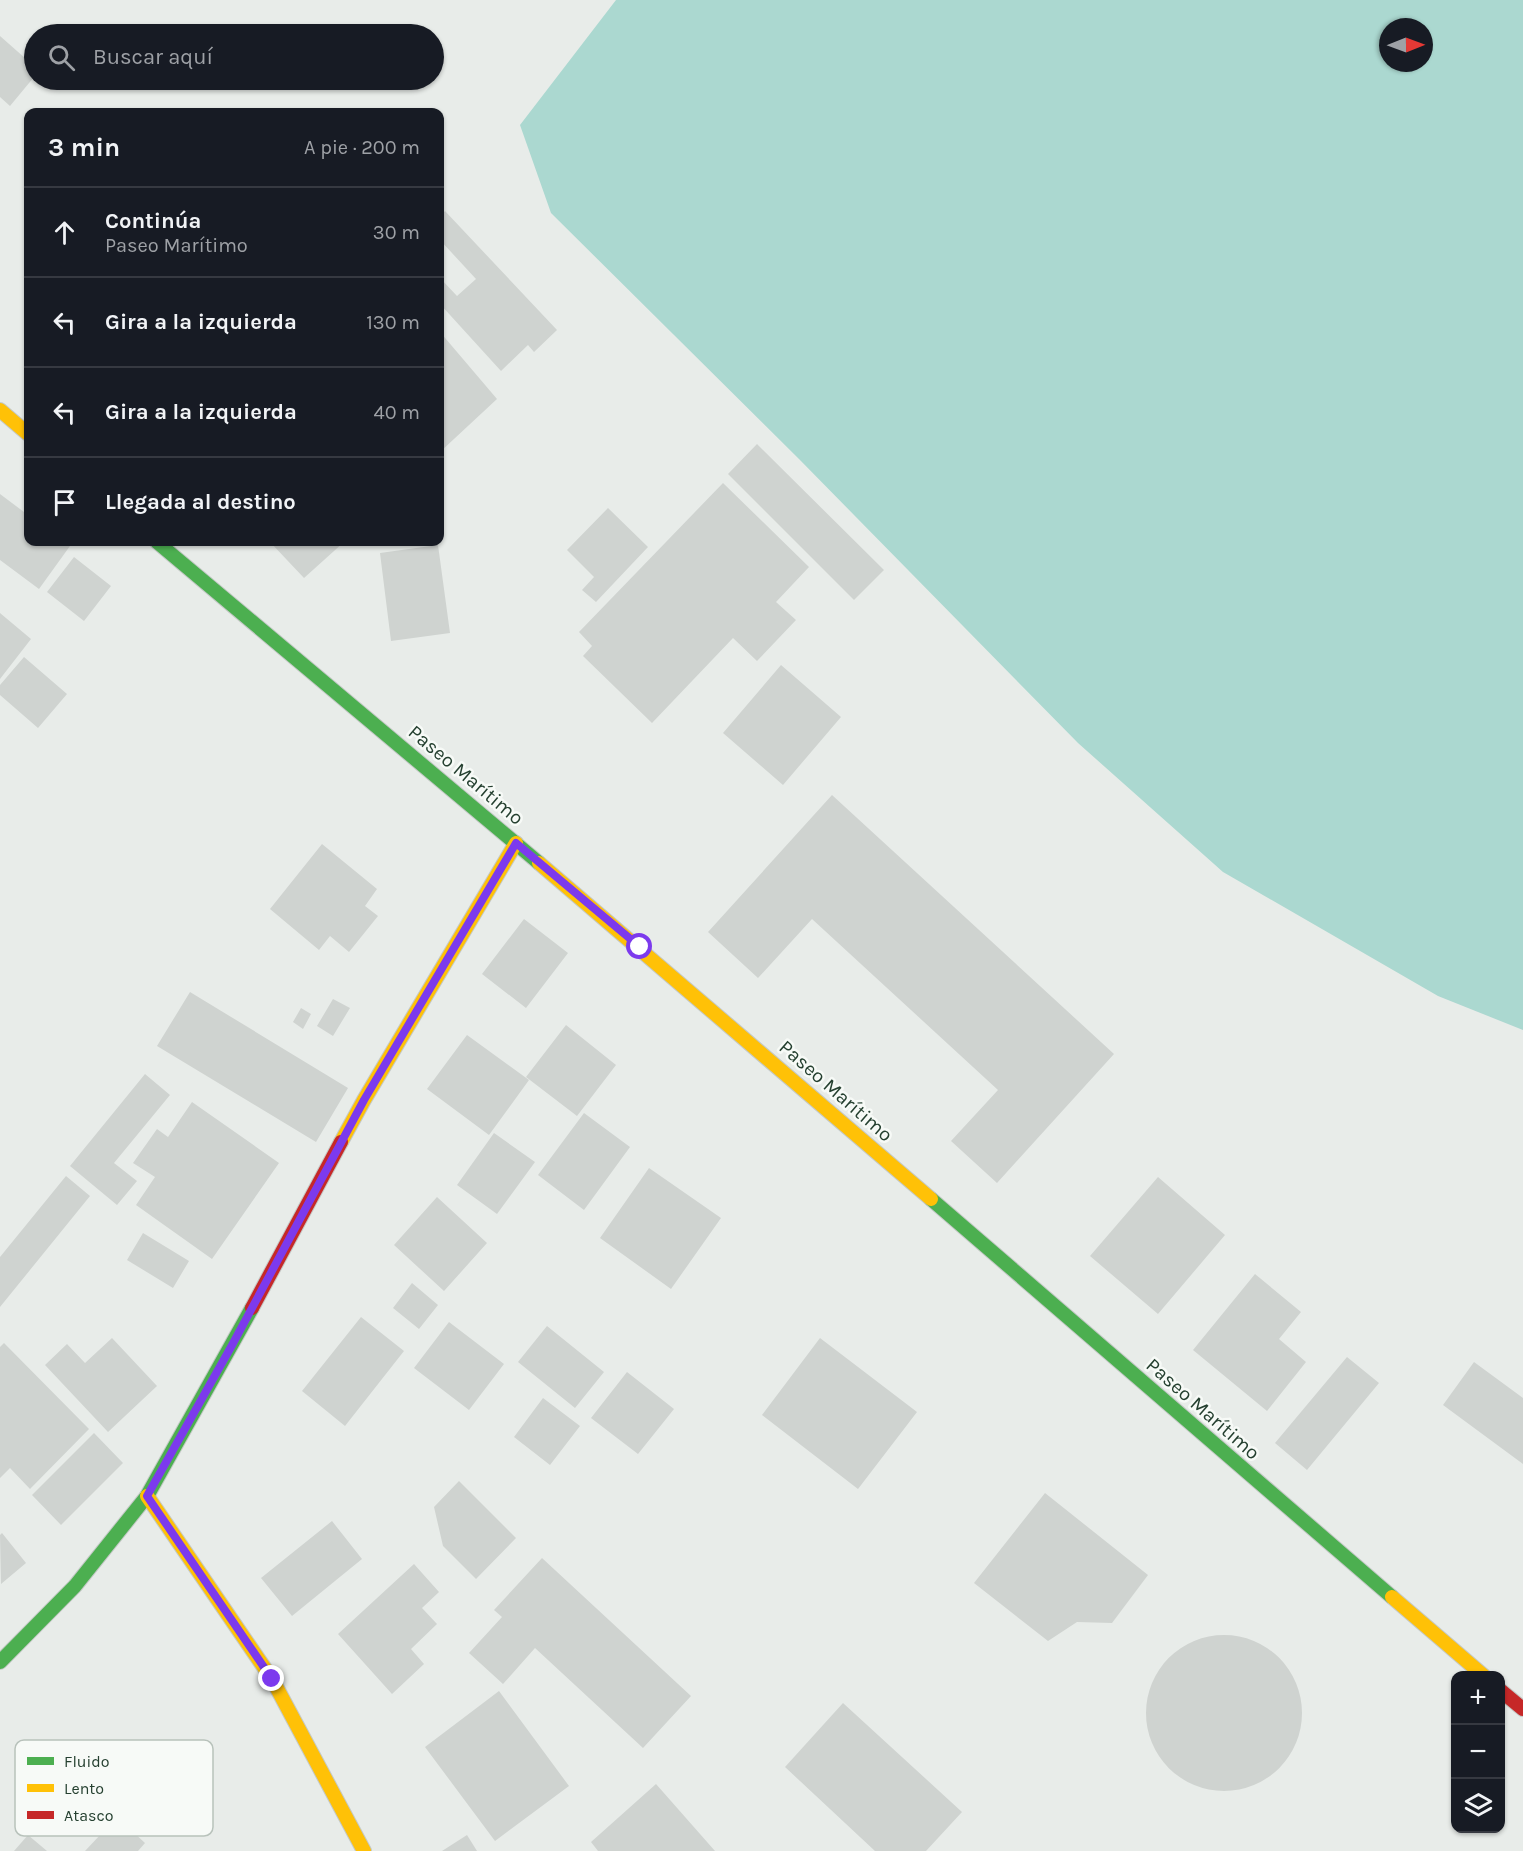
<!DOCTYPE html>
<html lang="es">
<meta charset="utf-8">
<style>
body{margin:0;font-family:Karla,sans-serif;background:#20242c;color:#f1f3f6}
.controls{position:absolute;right:18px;bottom:18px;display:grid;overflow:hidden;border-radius:12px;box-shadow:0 2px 4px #0004}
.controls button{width:54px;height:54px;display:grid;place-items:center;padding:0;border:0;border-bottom:2px solid #363941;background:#171b24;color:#f1f3f6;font:30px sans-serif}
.compass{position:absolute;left:1379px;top:18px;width:54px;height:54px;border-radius:50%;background:#171b24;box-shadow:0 2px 4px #0004;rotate:89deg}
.stop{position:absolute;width:18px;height:18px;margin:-14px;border:4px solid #7c3aed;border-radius:50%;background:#fff}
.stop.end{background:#7c3aed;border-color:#fff;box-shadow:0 2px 6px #0008}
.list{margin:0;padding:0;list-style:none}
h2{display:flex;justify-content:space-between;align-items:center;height:78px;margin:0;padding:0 24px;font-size:26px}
h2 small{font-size:20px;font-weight:400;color:#9ea1a6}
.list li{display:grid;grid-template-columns:39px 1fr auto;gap:18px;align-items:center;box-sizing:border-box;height:90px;padding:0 24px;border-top:2px solid #363941}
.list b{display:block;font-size:22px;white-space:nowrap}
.list p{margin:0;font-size:20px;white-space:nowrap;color:#9ea1a6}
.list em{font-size:20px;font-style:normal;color:#9ea1a6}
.icon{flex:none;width:33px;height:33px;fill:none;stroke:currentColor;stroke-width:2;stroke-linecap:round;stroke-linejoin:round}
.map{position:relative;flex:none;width:1523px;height:1851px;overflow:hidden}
.search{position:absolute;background:#171b24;box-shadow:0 2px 4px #0004;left:24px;top:24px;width:420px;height:66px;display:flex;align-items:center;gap:15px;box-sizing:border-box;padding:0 21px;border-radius:33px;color:#9ea1a6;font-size:22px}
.panel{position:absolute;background:#171b24;box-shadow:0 2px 4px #0004;left:24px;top:108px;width:420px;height:438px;border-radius:12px}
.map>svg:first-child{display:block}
</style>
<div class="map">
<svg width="1523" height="1851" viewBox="0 0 1523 1851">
<rect width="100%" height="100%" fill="#e8ece9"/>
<path fill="#abd8d0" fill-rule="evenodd" d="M616,0h907v1030l-85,-34 -215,-124 -145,-129 -279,-284 -248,-246 -31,-88zM1388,27h36v36h-36z"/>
<path fill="#cfd3d0" d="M0,36l34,30v11l-24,29 -10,-9z
M445,211l112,119 -23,22 -6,-7 -27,26 -61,-67v-26l17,18 19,-17 -36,-39v-23z
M440,332l57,67 -57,53z
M757,444l127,126 -30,30 -126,-126z
M723,483l86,84 -33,35 20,18 -39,41 -24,-23 -81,85 -69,-67 9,-10 -13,-14z
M0,494l28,21v27h36l6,4 -31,43 -39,-29z
M608,508l40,39 -52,55 -14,-12 12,-13 -27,-27z
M270,542h74l-40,36z
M438,545l12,88 -59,8 -11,-88z
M74,557l37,29 -27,35 -37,-29z
M0,613l31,26 -31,40z
M24,657l43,37 -29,34 -38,-33v-10z
M781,665l60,52 -58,68 -60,-52z
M832,795l282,259 -117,129 -46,-42 47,-51 -186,-171 -54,59 -50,-46z
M322,844l55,45 -12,17 13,10 -29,36 -19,-16 -11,14 -49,-41z
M524,919l44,34 -42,55 -44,-34z
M190,992l158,96 -32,54 -159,-96z
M333,999l17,9 -17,28 -16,-10z
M301,1008l10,6 -8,15 -10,-7z
M566,1025l50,40 -39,51 -51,-39z
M467,1035l62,45 -40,55 -62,-46z
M145,1074l25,21 -56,68 23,18 -20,24 -47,-39z
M192,1102l87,61 -67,96 -76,-54 19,-28 -22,-14 24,-34 11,8z
M584,1113l46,34 -46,63 -46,-35z
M494,1133l41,29 -38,52 -40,-29z
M649,1168l72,50 -50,71 -71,-51z
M66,1176l24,20 -90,111v-50z
M1158,1177l67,58 -67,79 -68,-58z
M437,1197l50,46 -43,48 -50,-46z
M143,1233l46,28 -16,27 -46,-28z
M1255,1274l46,38 -22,27 27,23 -39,49 -74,-61z
M412,1283l26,22 -19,24 -26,-21z
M361,1317l43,34 -59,75 -43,-35z
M449,1322l55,42 -35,46 -55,-42z
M547,1326l57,46 -29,36 -57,-46z
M112,1338l45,48 -49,46 -63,-67 22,-21 18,19z
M820,1338l97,74 -59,77 -96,-74z
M4,1343l85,86 -59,60 -20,-21 -10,10v-131z
M1347,1357l32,26 -72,87 -32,-27z
M1474,1362l49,36v66l-80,-59z
M627,1372l47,37 -36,45 -47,-36z
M543,1398l37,28 -30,39 -36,-28z
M94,1433l29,30 -62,62 -29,-30z
M459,1481l57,57 -40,41 -33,-33 -9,-39z
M1045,1493l103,82 -36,48 -35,-1 -29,19 -74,-58z
M332,1521l30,38 -70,57 -31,-38z
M2,1533l24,30 -25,21 -1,-49z
M542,1558l149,138 -48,52 -108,-100 -32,36 -34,-31 33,-36 -8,-7z
M414,1564l25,28 -17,16 15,16 -26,25 13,15 -32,30 -54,-60z
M1146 1713a78 78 0 1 1 156 0a78 78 0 1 1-156 0Z
M499,1691l70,95 -74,55 -70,-94z
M843,1703l119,109 -36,39h-51l-90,-84z
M656,1784l59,67h-117l-7,-9z
M117,1817l28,26 -7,8h-53z
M28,1835l19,16h-33z
M467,1835l10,16h-35z"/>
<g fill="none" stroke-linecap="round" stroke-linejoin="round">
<g stroke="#c4c9c6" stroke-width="16">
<path id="fast" d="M157,542l382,321
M931,1199l461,398
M0,1662l75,-76 72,-90 105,-188"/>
</g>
<g stroke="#c4c9c6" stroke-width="16">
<path id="slow" d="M0,410l28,24
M539,863l392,336
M341,1142l23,-42 152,-257
M147,1496l125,183 92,172
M1392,1597l92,79"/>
</g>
<g stroke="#c4c9c6" stroke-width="16">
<path id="jam" d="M252,1308l89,-166
M1500,1690l23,19"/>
</g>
<use href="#fast" stroke="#4caf50" stroke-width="14"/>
<use href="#slow" stroke="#ffc107" stroke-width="14"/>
<use href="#jam" stroke="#c62828" stroke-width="14"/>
</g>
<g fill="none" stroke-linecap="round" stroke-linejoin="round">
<path stroke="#7c3aed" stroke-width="8" d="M272,1679l-125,-183 84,-149 133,-247 152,-257 124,104"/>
</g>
<g text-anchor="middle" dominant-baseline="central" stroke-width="5" stroke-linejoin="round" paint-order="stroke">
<g font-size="20" fill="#254030" stroke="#f7faf7">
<text transform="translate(466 775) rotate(40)">Paseo Marítimo</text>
<text transform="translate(836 1091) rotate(41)">Paseo Marítimo</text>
<text transform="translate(1203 1409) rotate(41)">Paseo Marítimo</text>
</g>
</g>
<rect x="15" y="1740" width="198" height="96" rx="9" fill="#f7faf7" stroke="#b8c2bb" stroke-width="1.5"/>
<rect x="27" y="1757" width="27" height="8" fill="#4caf50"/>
<rect x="27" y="1784" width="27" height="8" fill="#ffc107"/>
<rect x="27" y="1811" width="27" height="8" fill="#c62828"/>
<g font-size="16" fill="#254030">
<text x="64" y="1767">Fluido</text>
<text x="64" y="1794">Lento</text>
<text x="64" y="1821">Atasco</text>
</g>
</svg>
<div class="controls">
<button>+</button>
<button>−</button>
<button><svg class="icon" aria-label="layers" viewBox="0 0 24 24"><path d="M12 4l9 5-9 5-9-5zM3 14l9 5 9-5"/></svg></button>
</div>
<svg class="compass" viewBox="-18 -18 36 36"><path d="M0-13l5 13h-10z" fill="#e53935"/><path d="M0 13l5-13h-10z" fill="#9ea1a6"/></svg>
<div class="stop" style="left:640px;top:947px"></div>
<div class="stop end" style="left:272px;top:1679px"></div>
<div class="search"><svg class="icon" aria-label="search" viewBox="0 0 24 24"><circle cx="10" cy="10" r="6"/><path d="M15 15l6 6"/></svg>Buscar aquí</div>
<section class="panel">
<h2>3 min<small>A pie · 200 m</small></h2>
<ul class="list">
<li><svg class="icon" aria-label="ahead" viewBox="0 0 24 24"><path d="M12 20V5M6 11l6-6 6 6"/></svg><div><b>Continúa</b><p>Paseo Marítimo</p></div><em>30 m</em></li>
<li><svg class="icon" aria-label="left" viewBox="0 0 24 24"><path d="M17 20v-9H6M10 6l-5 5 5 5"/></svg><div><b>Gira a la izquierda</b></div><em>130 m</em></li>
<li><svg class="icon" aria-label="left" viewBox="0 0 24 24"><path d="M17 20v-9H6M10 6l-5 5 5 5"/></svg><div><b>Gira a la izquierda</b></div><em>40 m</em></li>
<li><svg class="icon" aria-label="arrive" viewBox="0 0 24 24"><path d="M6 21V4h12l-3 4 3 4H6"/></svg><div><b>Llegada al destino</b></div></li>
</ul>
</section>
</div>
